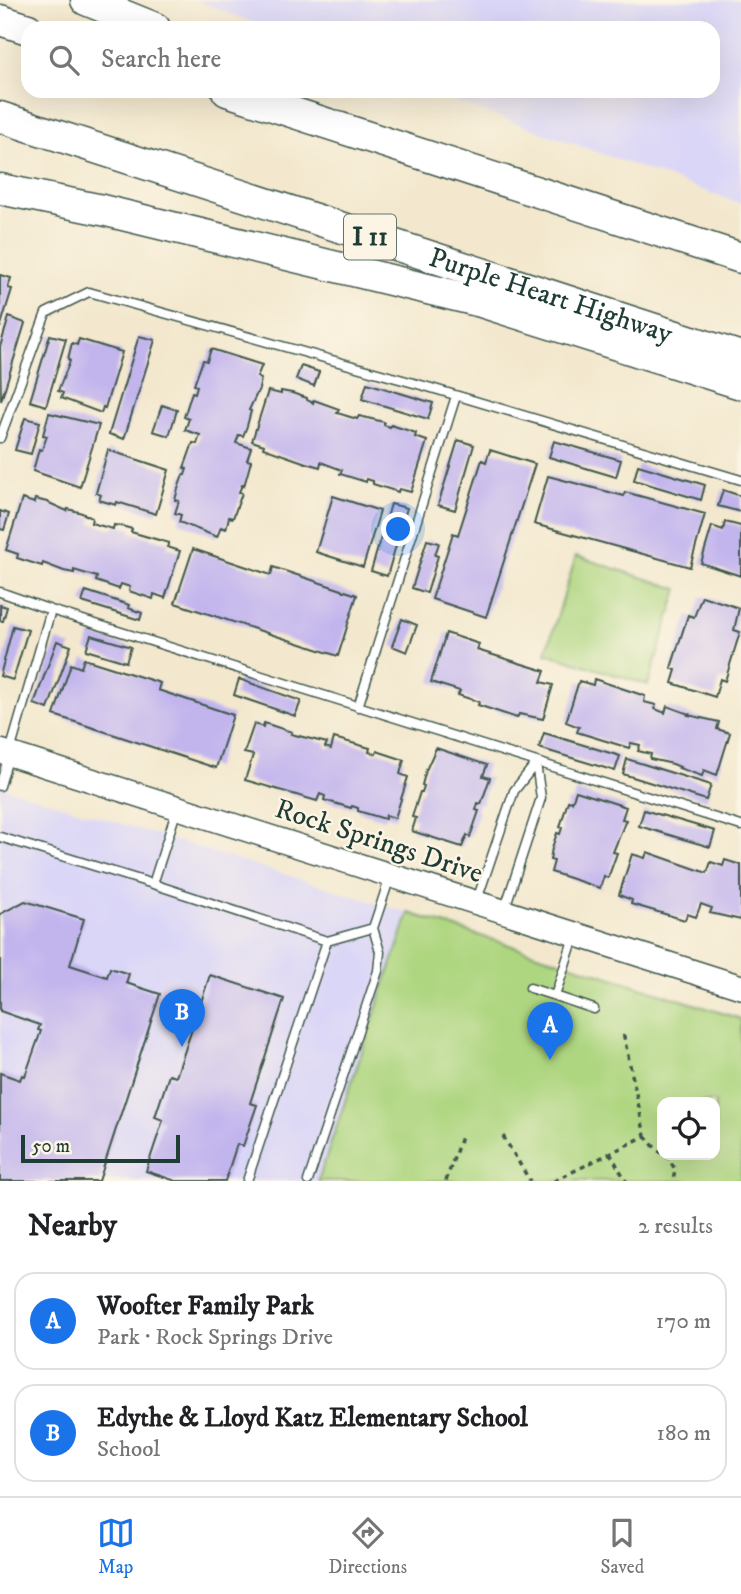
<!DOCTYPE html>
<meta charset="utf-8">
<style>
body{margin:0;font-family:"IM FELL DW Pica",serif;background:#f6f6f6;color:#202124}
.controls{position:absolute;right:21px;bottom:21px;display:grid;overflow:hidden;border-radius:14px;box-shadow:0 7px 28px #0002}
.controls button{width:63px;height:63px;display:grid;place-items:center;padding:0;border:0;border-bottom:2px solid #e0e0e0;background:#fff;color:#202124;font:35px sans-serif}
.scale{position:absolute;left:21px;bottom:18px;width:159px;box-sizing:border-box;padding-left:7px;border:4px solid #1f3d34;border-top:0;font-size:19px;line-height:24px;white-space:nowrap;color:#1f3d34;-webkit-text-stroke:5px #fcf5e5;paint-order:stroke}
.you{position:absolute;left:399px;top:530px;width:24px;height:24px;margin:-18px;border:5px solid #fff;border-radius:50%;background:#1a73e8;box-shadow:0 0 0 10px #1a73e833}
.badge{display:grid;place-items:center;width:46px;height:46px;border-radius:50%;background:#1a73e8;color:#fff;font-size:23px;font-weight:700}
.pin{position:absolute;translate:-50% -58px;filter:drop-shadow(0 2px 4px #0008)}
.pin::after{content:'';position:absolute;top:37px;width:24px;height:21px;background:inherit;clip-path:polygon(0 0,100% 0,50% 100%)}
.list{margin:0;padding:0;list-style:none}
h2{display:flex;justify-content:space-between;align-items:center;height:91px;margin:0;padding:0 28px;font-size:30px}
h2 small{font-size:23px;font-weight:400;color:#757577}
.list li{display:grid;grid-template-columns:46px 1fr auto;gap:21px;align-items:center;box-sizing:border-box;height:98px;margin:0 14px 14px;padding:0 14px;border:2px solid #e0e0e0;border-radius:21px}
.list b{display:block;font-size:26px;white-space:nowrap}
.list p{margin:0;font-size:23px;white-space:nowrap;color:#757577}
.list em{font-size:23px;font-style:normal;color:#757577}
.icon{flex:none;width:38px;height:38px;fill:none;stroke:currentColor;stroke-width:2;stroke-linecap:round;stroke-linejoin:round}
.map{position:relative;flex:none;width:741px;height:1181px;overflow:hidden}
.search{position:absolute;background:#fff;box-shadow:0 7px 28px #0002;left:21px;right:21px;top:21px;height:77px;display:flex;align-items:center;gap:18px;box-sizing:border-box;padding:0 24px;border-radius:21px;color:#757577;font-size:26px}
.sheet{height:315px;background:#fff}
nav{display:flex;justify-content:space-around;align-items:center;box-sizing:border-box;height:98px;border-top:2px solid #e0e0e0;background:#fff;font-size:19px;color:#757577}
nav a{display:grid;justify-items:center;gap:4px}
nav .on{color:#1a73e8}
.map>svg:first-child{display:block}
</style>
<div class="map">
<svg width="741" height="1181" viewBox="0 0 741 1181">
<rect width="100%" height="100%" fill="#fcf5e5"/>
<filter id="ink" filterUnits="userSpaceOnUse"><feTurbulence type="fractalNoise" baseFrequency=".0143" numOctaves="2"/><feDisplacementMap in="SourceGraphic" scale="14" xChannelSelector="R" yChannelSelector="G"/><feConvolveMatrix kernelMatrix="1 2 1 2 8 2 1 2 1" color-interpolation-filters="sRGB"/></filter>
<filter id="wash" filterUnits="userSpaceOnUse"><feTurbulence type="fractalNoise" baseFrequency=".00686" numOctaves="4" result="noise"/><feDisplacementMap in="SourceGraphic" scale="28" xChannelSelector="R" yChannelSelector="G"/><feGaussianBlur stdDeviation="1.57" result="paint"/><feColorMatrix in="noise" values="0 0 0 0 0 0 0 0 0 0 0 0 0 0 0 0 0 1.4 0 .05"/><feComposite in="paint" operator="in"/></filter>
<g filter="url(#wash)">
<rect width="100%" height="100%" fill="#f3e8ce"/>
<path fill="#dad6f7" d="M195,0h546v204l-314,-113h286v-63h-447z
M0,786l409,127 -91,268h-318z"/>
<path fill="#aed680" stroke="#668a5a" stroke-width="2" fill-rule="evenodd" d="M576,556l102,33 -30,96 -102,-32z
M409,913l332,106v162h-423zM662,1102h53v53h-53z"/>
<g id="blocks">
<path fill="#c2b5ee" d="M0,275l11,3 -3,10 4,1 -12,39z
M9,317l16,6 -24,78 -1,-54z
M50,335l16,4 -20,67 -16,-5z
M139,336l16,4 -31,99 -15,-5z
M79,339l43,13 -17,56 -2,-1 -2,6 -40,-15 2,-5 -5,-2 12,-30 -2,-2 4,-16 5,2z
M211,349l51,16 -5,12 4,2 -2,10 -10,21 2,1 -4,15 -4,10 -4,-1 -3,8 15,5 -4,12 4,1 -3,11 -4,14 -2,-1 -3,7 3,1 -9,25 -4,-1 -3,12 -5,-2 -4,10 -38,-15 2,-7 -6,-2 4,-12 -4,-1 3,-11 5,-14h2l2,-6 -3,-1 9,-25 4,1 3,-9 -15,-5 4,-11 -5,-2 8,-25 3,1 2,-7 -3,-1 9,-25 4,1z
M301,366l18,6 -5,14 -18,-7z
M367,383l66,20 -5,16 -66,-20z
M268,391l13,3v-3l11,2 15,5v2l6,3 1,-3 25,9 -2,4 20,6 2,-3 25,6v3l6,2 1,-2 25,8 -1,4 12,4 -16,51 -12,-3 -1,3 -25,-8v-3l-7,-2v3l-26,-8 2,-4 -21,-8 -1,5 -14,-4 -43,-15 1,-3 -12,-4z
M162,405l15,5 -8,26 -16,-5z
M49,413l50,12 -19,62 -47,-16 6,-22 3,1 5,-14 -4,-1z
M25,418l15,4 -9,32 -16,-4z
M458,440l16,5 -19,65 -17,-5z
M554,441l67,19 -5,17 -67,-20z
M108,450l61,20 -13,44 -39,-12 -1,3 -17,-5 2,-5 -5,-2z
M490,450l45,14 -49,153 -54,-18 21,-66 5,2 24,-75 4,2z
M638,465l67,20 -4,15 -67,-20z
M548,476l76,20 1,-4 80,22 -15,53 -156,-43z
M723,490l18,6v16l-23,-6z
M333,496l47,15 -17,56 -47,-15z
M22,499l12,4 1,-4 12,3 20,9 1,-2 14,4 10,5 -1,5 22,6 1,-4 11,2 7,2 -1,3 38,11 -2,4 13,4 -15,47 -11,-4 -1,5 -24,-8 1,-4 -9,-3 -2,5 -23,-8 1,-4 -23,-7v3l-10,-2 -21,-8 -1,3 -25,-8 1,-4 -12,-4z
M391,504l16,4 -20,68 -16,-5z
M0,511l9,3 -5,16 -4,-1z
M725,522l16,4v50l-40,-13 11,-37 11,4z
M427,540l12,3 -4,12 3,1 -11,37 -15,-5z
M193,549l78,26 2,-8 84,28 -19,61 -163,-53z
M86,591l43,14 -1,3 14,5 -2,7 -58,-18z
M702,596l37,12 -5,22 6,2 -15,49 -5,-2 -5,18 -43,-14 4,-13 -5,-2 17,-53 6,2z
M0,605l7,2 -4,14h-3z
M402,619l15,6 -10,27 -15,-6z
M13,626l15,4 -15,50 -13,-4z
M446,633l33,11 -2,6 68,21 -4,11 12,3 -10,34 -24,-5 -2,4 -39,-13 1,-3 -21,-7 2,-4 -29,-9z
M91,635l40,12 -5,15 -40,-12z
M57,641l14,5 -23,63 -14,-5z
M84,659l76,24 -2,7 75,25 -17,53 -162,-53 17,-51 10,4z
M239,679l62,22 -6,15 -61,-21z
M594,679l51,17 -1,6 12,3 -1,4 10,4 2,-7 22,8 -1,1 31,7 -2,7 13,4 -13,42 -13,-5 -2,6 -23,-8 1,-1 -7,-3 -23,-5 1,-5 -13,-3 2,-6 -9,-2 -2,5 -52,-16 2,-5 -13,-5 13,-41 14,4z
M264,723l28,9 -1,2 36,9 -2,4 6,2 3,-11 36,10 -1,4 7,2 1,-3 27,9 -4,14 8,3 -13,41 -9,-3 -1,4 -27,-8v-3l-6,-2 -1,2 -27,-8 1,-4 -5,-2 -3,7 -72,-21 8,-25 -9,-2 10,-29 9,3z
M544,733l76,23 -5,15 -76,-23z
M436,748l51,17 -4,11 7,2 -9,26 -3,-1 -2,7 3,1 -9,26 -3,-2 -5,12 -50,-16 4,-13 -4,-1 8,-25h2l2,-6 -2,-1 4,-15z
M627,759l84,26 -5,15 -83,-26z
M576,791l50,16 -4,12 4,1 -13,32 4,1 -9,25 -4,-2 -4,12 -49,-16 3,-11 -4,-1 2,-12 5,-15 3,1 2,-6 -2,-1 8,-26 4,1z
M644,810l71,21 -5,16 -71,-21z
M647,852l60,21 4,-11 12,4 2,-6 16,5v55l-31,-7 2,-5 -11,-4 -5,13 -9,-3 -2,6 -54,-16 1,-4 -13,-5 13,-41 13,4z
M25,901l59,18 -14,46 37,12 3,-9 19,6 -3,9 34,11 -61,187h-99v-108l20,7 2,-5 3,1 16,-45 -3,-1 2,-5 -40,-14v-97z
M210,975l74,24 -34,104 7,2 -14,41 -6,-2 -12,37h-49l-30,-10 17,-51 -8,-3 14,-42 7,2z"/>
</g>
</g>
<g filter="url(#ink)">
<use href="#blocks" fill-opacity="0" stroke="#3f574b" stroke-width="2"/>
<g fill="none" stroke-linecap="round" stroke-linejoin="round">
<g stroke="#3f574b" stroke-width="11">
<path id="lane" d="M0,438l46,-125 43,-21 339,95 313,93
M0,592l51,18 -51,176
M51,610l690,216
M358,707l98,-311
M0,837l153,47 24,-75
M153,884l174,57 46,-13
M477,900l37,-109 22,-28
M505,908l36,-110 -5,-35
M530,988l25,8 19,-59
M555,996l39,13
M247,1181l80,-240
M308,1181l70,-210 2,-19 -7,-24 17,-51"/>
</g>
<g stroke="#3f574b" stroke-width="26">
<path id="secondary" d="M0,751l741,236"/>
</g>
<g stroke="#3f574b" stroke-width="33">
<g id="highway">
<path d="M86,0l69,28"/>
<path d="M0,20l28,9"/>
<path d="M227,91l514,167"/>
<path id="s1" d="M0,117l741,240"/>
<path d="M0,189l102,21 379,92 260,82"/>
</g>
</g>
<path stroke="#3f574b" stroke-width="3.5" stroke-dasharray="5 5" stroke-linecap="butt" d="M503,1136l27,45
M645,1136l12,14 5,3
M610,1153l16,28
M666,1155l9,14 -2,12
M446,1181l16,-47
M554,1181l91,-45 -22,-104"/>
<use href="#lane" stroke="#fff" stroke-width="8"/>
<use href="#secondary" stroke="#fff" stroke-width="23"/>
<use href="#highway" stroke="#fff" stroke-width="30"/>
</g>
</g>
<g text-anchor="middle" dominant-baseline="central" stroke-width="5" stroke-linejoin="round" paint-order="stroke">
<rect fill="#fcf5e5" stroke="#617469" stroke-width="2" x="344" y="214.5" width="52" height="45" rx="5"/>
<g font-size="26" font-weight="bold" fill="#1f3d34">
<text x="370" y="237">I 11</text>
</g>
<g font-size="28" fill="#1f3d34" stroke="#fcf5e5">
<text stroke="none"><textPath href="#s1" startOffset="579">Purple Heart Highway</textPath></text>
<text transform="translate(379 841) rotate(18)">Rock Springs Drive</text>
</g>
</g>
</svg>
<div class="controls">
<button><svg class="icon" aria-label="locate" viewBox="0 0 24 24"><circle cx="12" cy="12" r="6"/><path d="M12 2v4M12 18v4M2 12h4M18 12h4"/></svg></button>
</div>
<div class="scale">50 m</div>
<div class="you"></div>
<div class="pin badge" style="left:550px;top:1060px">A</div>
<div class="pin badge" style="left:182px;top:1047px">B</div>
<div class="search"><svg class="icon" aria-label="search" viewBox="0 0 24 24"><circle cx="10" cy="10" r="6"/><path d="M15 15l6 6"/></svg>Search here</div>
</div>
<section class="sheet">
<h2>Nearby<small>2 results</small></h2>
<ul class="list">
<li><span class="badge">A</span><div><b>Woofter Family Park</b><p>Park · Rock Springs Drive</p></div><em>170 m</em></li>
<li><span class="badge">B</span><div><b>Edythe &amp; Lloyd Katz Elementary School</b><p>School</p></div><em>180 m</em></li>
</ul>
</section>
<nav>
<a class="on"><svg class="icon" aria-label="map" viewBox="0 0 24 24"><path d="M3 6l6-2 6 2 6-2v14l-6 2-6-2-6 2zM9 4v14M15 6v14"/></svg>Map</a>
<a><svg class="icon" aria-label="directions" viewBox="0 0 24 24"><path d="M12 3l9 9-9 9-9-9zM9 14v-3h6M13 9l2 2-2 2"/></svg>Directions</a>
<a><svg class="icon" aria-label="saved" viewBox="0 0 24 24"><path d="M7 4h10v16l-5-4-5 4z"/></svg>Saved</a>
</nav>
